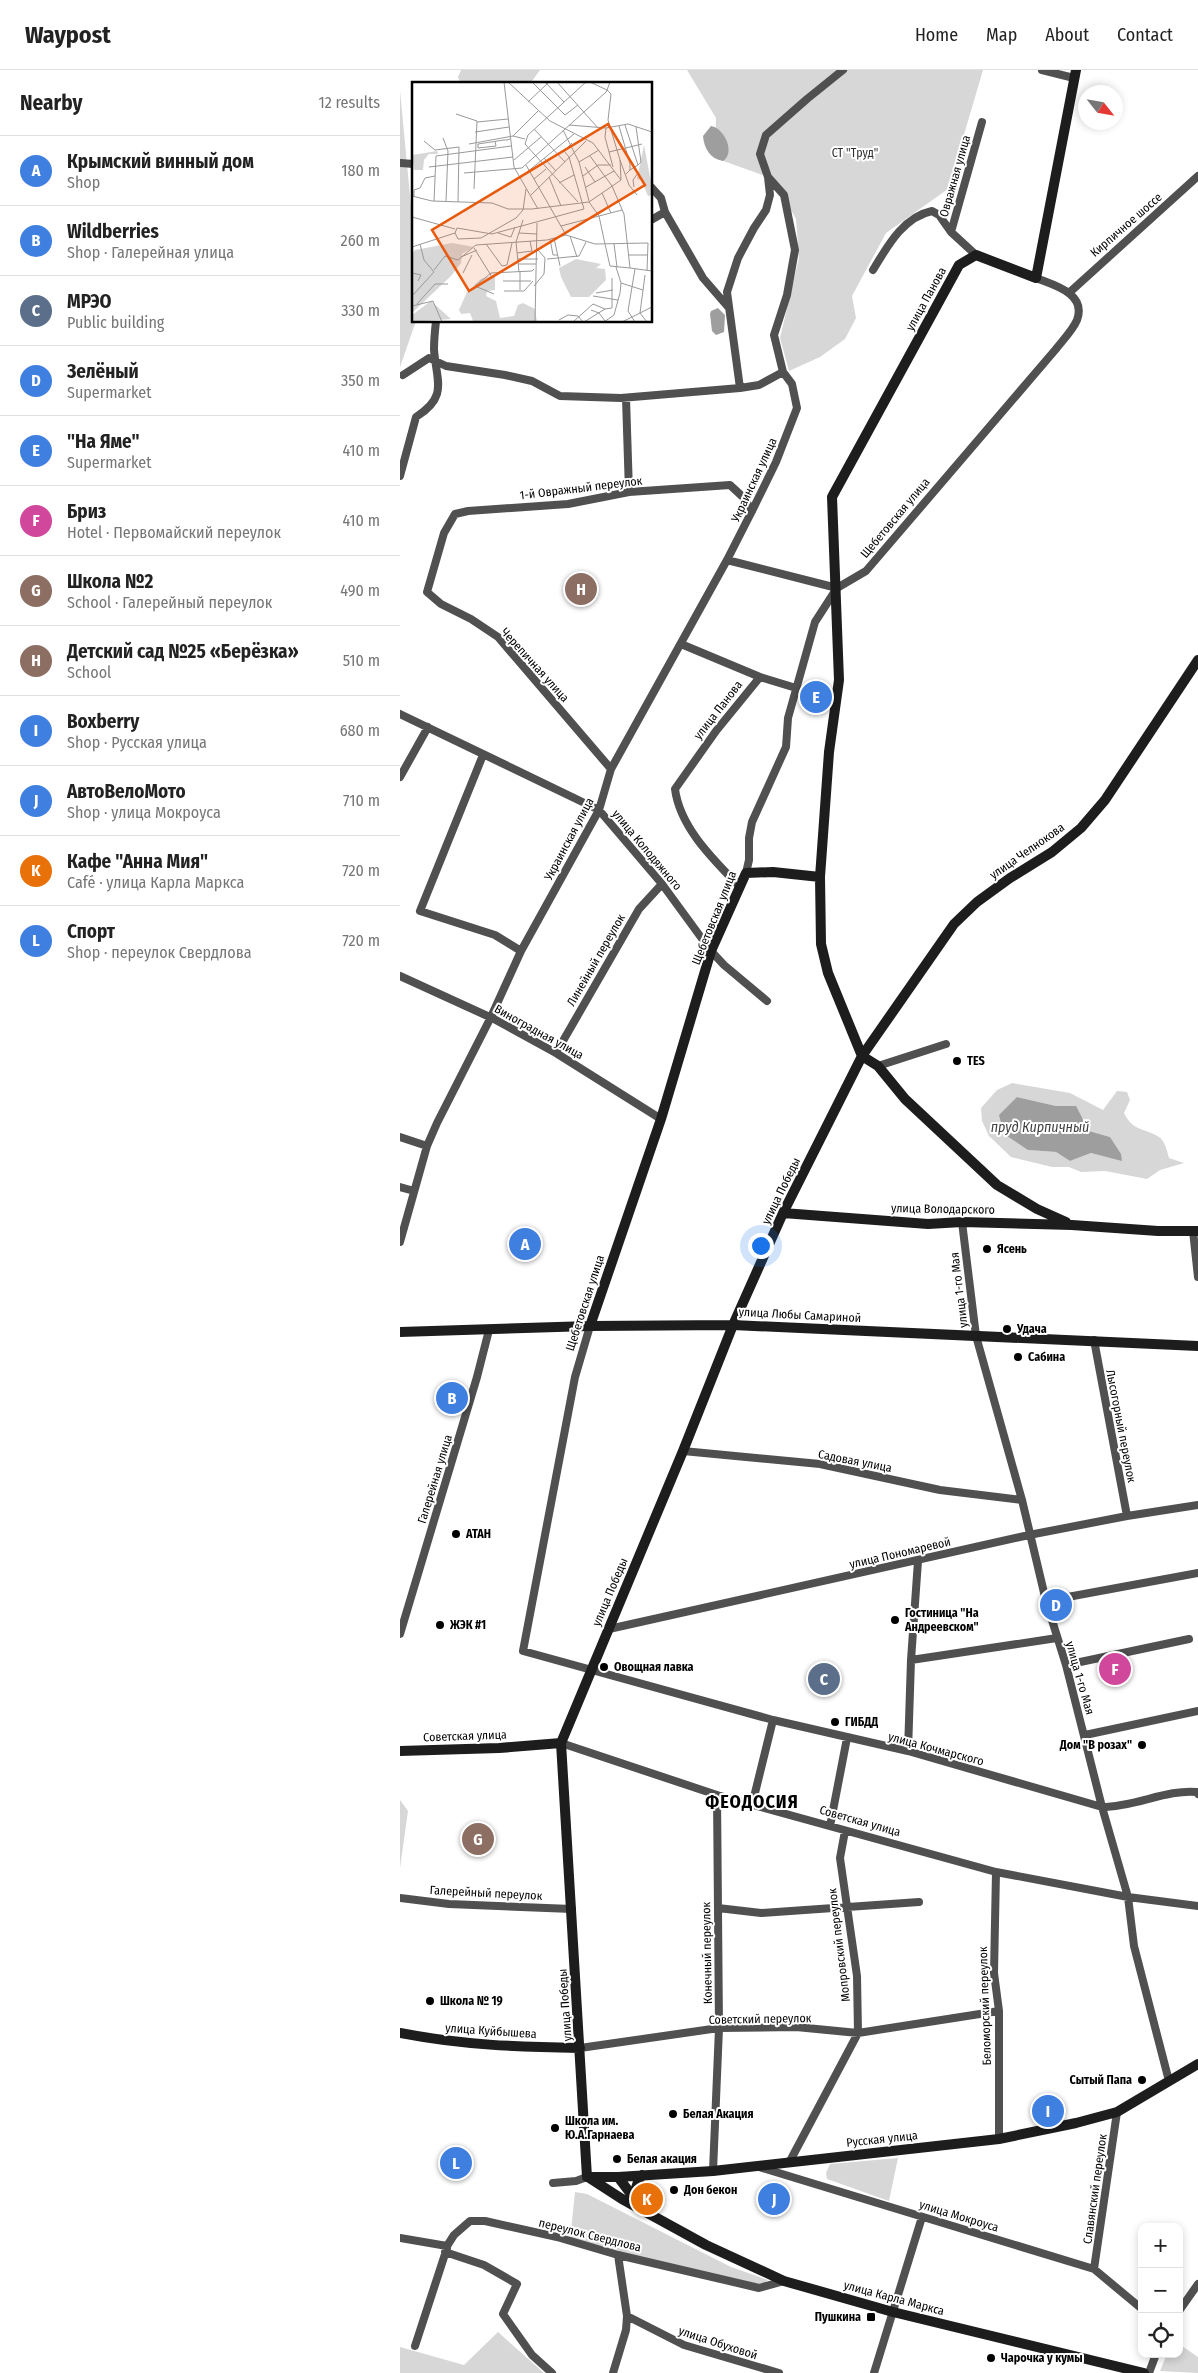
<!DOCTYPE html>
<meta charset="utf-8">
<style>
body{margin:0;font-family:"Fira Sans Condensed",sans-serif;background:#f2f2f2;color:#222}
.controls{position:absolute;right:15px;bottom:15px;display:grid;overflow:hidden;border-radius:10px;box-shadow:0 2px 8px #0003}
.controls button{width:45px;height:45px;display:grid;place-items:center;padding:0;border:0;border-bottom:1px solid #e0e0e0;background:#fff;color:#222;font:25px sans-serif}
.compass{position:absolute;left:678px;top:15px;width:45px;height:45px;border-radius:50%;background:#fff;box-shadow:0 2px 8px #0003;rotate:121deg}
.you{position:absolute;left:360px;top:1175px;width:18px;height:18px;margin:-12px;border:4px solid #fff;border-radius:50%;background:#1a73e8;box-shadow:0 0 0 8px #1a73e833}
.badge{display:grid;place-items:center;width:32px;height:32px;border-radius:50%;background:#000;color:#fff;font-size:16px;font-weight:700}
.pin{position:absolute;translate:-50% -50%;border:2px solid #fff;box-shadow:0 1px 5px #0006}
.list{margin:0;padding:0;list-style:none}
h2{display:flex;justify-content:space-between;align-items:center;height:65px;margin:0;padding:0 20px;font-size:21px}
h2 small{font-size:16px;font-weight:400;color:#767676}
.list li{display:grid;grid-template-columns:32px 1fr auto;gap:15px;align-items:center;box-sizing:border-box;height:70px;padding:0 20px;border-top:1px solid #e0e0e0}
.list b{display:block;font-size:19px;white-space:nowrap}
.list p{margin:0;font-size:16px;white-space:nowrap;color:#767676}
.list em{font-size:16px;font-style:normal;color:#767676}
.icon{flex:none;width:28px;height:28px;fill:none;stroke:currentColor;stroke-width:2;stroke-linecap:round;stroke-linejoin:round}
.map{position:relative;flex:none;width:798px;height:2303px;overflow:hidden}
header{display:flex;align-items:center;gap:30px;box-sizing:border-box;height:70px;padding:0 25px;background:#fff;border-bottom:1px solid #e0e0e0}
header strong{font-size:24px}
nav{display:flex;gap:28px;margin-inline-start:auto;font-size:18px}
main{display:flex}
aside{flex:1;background:#fff}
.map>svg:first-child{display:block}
</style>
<header>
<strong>Waypost</strong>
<nav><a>Home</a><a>Map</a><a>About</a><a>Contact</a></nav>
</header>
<main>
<aside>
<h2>Nearby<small>12 results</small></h2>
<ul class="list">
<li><span class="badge" style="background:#3f7fe0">A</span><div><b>Крымский винный дом</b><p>Shop</p></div><em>180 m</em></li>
<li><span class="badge" style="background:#3f7fe0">B</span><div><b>Wildberries</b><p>Shop · Галерейная улица</p></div><em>260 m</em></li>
<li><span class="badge" style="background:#5c6f8a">C</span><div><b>МРЭО</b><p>Public building</p></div><em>330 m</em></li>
<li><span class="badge" style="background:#3f7fe0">D</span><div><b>Зелёный</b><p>Supermarket</p></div><em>350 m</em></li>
<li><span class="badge" style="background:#3f7fe0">E</span><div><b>&quot;На Яме&quot;</b><p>Supermarket</p></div><em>410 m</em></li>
<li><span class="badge" style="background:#d1479c">F</span><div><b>Бриз</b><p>Hotel · Первомайский переулок</p></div><em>410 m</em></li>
<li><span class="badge" style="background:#8d6e63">G</span><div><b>Школа №2</b><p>School · Галерейный переулок</p></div><em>490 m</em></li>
<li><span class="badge" style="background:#8d6e63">H</span><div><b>Детский сад №25 «Берёзка»</b><p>School</p></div><em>510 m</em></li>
<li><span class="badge" style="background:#3f7fe0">I</span><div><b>Boxberry</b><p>Shop · Русская улица</p></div><em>680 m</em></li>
<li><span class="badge" style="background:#3f7fe0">J</span><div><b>АвтоВелоМото</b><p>Shop · улица Мокроуса</p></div><em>710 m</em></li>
<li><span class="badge" style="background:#e8710a">K</span><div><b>Кафе &quot;Анна Мия&quot;</b><p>Café · улица Карла Маркса</p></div><em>720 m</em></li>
<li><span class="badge" style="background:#3f7fe0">L</span><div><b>Спорт</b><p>Shop · переулок Свердлова</p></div><em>720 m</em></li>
</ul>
</aside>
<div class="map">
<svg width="798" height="2303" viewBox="0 0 798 2303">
<rect width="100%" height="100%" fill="#fff"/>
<path fill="#d7d7d7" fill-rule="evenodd" d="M61,0h79l-10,14h-69l-3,-7z
M287,0h296l-35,119 -62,44 -34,63 4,22 -11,21 -25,18 -31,14 -9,-33 19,-80 -3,-39 -22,-40 -59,-21 1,-40z
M0,21l11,115 3,4v111h2l-16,46z
M612,1013l58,10 33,17 14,-19 10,1 3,8 -6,13c9,19 22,15 35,24 6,4 8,14 10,21l15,5 -24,7 -13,9 -42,-8 -24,1 -12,-5h-17l-41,-10 -22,-21 -7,-15 -1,-13 16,-18zM617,1027l39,9 28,13 5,12 21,6 12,23 -31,-7 -21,8 -14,-9 -28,-2z
M0,1730l8,11 -8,57z
M498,2088l-9,43 -62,-22 -1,-6 4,-9z
M175,2122l12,2 144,73 37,13 -7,6 -191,-46z
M98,2262l46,41h-144v-26l64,18z
M779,2274l19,13v16l-38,-2 7,-17h12z"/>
<path fill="#9e9e9e" d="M311,56c13,2 25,26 12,35 -13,-2 -19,-13 -20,-25z
M318,238l7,7 -1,17 -8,3 -4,-4 -2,-17 1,-3z
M617,1027l39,9h20l13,25 21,6 11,17 1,7 -31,-8 -21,8 -14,-9 -28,-2 -24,-16 -5,-19z"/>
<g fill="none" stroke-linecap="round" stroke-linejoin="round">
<path stroke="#505050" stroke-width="8" d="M642,0l32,8
M0,93l14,1
M251,117l10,11 4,14 38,66 26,30
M251,150l14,-8
M576,185l-25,-23 31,-110
M473,200c14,-23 30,-53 59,-59l7,4 12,17
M670,222l128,-116
M3,305l26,-17 17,8 59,9 27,6 28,15 61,2 119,-10 19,-3 24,-13
M340,318l-13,-96 11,-34 16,-30 12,-18 4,-15 -2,-18
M226,328l3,94
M0,406l16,-59c33,-21 20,-36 18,-68 0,-9 1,-19 2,-28
M327,490l110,28
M281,574l79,33
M0,644l199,96 63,74 49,67 13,14 43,36
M83,685l-63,156 75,24 26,16
M211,699l-113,-132 -27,-18 -30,-15 -14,-12 17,-59 11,-19 13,-3 100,-7 61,-12 101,-7 14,13 8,13
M0,707l28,-50
M346,803l3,-13v-22l3,-16 34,-75 2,-29 27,-96 22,-34 29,-17 190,-222c6,-8 17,-19 21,-29 10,-27 -24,-35 -41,-42
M340,817c-26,-27 -60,-59 -65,-98l41,-58 44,-54 36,11
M0,906l94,43 62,34 105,66
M156,983l83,-144 23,-25
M478,996l68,-22
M0,1067l27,9
M0,1117l14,4
M562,1152l14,114 46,164 24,101 20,64 36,142 26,90 6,49 35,135
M793,1161l5,46
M0,1172l27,-96 10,-23 54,-106 30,-66 78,-141 12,-41 116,-209 25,-49 24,-49 21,-54 -5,-24 -9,-12 -9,-37 13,-40 8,-45 -11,-55 -16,-18 -8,-23 6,-19 41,-36 36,-29
M190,1256l-15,51 -52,274 250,69 135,31 194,56c33,0 65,-18 95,-15l1,2
M694,1270l33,176
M283,1381l137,13 120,26 82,10
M646,1531l152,-28
M209,1559l420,-94 98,-19 71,-11
M0,1564l77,-257 12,-47
M511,1590l146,-22
M666,1595l123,-26
M685,1665l113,-24
M161,1673l156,52 279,77 132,25 70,9
M508,1681l3,-91 7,-99
M352,1735l21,-85
M430,1756l17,-88
M596,1802l-2,101 5,38v128
M0,1828l49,6 123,5
M318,1838l43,5 158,-11
M180,1978l139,-20 77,-1 62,6 141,-22
M390,2091l68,-128 -1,-57 -17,-118 5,-27
M359,2097l335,102 48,40
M313,2101l6,-143 -2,-233
M153,2113l23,-2 11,-4
M0,2168l47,8 7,-11 16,-14h15l72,16 61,18 141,33 25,-7
M45,2182l39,13 33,19 -14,30 29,41 20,18
M218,2185l9,61 57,29 95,28
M694,2199l23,-157
M779,2241l19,-27
M15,2276l32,-98
M213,2303l13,-43 1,-14
M474,2303l48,-156
M749,2303l7,-19"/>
<path stroke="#1d1d1d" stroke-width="10" d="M462,986l-34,-83 -7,-29 -1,-67 9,-125 10,-72 -7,-183 127,-232 17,-10 60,23 40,-208
M462,986l16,10 27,33 92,86 40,24 29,13
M383,1143l145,11 34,-2 110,3 86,6h40
M190,1256l71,-207 50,-168 35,-78 27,-1 47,5
M0,1262l190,-6 143,-1 465,21
M0,1681l99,-3 62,-5
M0,1963c62,12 117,14 180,15
M187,2107l-26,-434 122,-292 50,-126 50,-112 79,-157 92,-132 23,-22 33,-24 42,-26 29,-24 24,-28 93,-140
M187,2107h31l95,-6 286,-32 77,-16 41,-11 81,-48
M188,2107l34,22 84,46 78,36 109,31 251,61
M218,2107l22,29
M240,2133c-6,-12 -5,-17 2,-28"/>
</g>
<g fill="#000" stroke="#fff" stroke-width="2">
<circle cx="557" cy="991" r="5"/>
<circle cx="587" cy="1179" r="5"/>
<circle cx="607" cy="1259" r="5"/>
<circle cx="618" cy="1287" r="5"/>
<circle cx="56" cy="1464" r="5"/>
<circle cx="495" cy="1550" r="5"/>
<circle cx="40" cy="1555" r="5"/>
<circle cx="204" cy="1597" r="5"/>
<circle cx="435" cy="1652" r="5"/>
<circle cx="742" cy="1675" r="5"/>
<circle cx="30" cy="1931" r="5"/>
<circle cx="742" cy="2010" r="5"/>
<circle cx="273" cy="2044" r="5"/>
<circle cx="155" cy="2058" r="5"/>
<circle cx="217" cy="2089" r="5"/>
<circle cx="274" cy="2120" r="5"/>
<rect x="466" y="2242" width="10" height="10" rx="2.5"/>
<circle cx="591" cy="2288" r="5"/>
</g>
<g text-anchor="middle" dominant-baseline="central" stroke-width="4" stroke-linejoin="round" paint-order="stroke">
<g font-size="12" fill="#2e2e2e" stroke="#fff">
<text x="455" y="83">СТ "Труд"</text>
</g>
<g font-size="12" fill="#000" stroke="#fff">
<text transform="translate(555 106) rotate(-74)">Овражная улица</text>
<text transform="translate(726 155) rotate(-41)">Кирпичное шоссе</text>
<text transform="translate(526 229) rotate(-61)">улица Панова</text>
<text transform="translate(354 410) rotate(-65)">Украинская улица</text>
<text transform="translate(181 418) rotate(-7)">1-й Овражный переулок</text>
<text transform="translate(495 448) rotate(-50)">Щебетовская улица</text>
<text transform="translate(135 595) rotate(48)">Черепичная улица</text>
<text transform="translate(318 640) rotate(-52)">улица Панова</text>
<text transform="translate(169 769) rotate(-62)">Украинская улица</text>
<text transform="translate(247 780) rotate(50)">улица Колодяжного</text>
<text transform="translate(627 781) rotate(-35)">улица Челнокова</text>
<text transform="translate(314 848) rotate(-68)">Щебетовская улица</text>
<text transform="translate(196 890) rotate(-60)">Линейный переулок</text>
<text transform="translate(139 962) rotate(29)">Виноградная улица</text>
<text transform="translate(381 1121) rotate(-64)">улица Победы</text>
<text transform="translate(543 1139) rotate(1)">улица Володарского</text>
<text transform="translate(559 1220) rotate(-97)">улица 1-го Мая</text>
<text transform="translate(185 1233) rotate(-72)">Щебетовская улица</text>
<text transform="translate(400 1245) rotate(3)">улица Любы Самариной</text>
<text transform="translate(721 1356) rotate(79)">Лысогорный переулок</text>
<text transform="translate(455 1391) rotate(11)">Садовая улица</text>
<text transform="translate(35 1409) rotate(-73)">Галерейная улица</text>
<text transform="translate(500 1483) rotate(-13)">улица Пономаревой</text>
<text transform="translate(210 1522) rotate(-67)">улица Победы</text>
<text transform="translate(680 1608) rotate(74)">улица 1-го Мая</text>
<text transform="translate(65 1666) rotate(-2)">Советская улица</text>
<text transform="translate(536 1679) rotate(15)">улица Кочмарского</text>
<text transform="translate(460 1751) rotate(16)">Советская улица</text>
<text transform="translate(86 1823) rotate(3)">Галерейный переулок</text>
<text transform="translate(439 1875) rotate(-97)">Мопровский переулок</text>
<text transform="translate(307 1883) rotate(-91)">Конечный переулок</text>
<text transform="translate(165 1935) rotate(-94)">улица Победы</text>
<text transform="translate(585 1936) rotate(-92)">Беломорский переулок</text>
<text transform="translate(360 1949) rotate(-1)">Советский переулок</text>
<text transform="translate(91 1961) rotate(4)">улица Куйбышева</text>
<text transform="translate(482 2069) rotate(-6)">Русская улица</text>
<text transform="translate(695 2119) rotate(-82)">Славянский переулок</text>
<text transform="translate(559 2146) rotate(17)">улица Мокроуса</text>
<text transform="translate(190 2165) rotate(14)">переулок Свердлова</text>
<text transform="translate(494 2228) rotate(15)">улица Карла Маркса</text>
<text transform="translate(318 2273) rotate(18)">улица Обуховой</text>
</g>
<g font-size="12" font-weight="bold" fill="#000" stroke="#fff" text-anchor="start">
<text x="567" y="991">TES</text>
<text x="597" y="1179">Ясень</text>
<text x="617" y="1259">Удача</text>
<text x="628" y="1287">Сабина</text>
<text x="66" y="1464">АТАН</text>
<text x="505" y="1543">Гостиница "На<tspan x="505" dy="14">Андреевском"</tspan></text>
<text x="50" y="1555">ЖЭК #1</text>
<text x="214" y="1597">Овощная лавка</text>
<text x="445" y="1652">ГИБДД</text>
<text x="732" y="1675" text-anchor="end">Дом "В розах"</text>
<text x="40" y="1931">Школа № 19</text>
<text x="732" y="2010" text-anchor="end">Сытый Папа</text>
<text x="283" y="2044">Белая Акация</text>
<text x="165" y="2051">Школа им.<tspan x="165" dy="14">Ю.А.Гарнаева</tspan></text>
<text x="227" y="2089">Белая акация</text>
<text x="284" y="2120">Дон бекон</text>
<text x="461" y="2247" text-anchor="end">Пушкина</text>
<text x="601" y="2288">Чарочка у кумы</text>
</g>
<g font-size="14" font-style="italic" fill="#3f3f3f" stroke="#fff">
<text x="640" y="1057">пруд Кирпичный</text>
</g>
<g font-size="18" font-weight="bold" letter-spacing="1" fill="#000" stroke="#fff">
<text x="352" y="1732">ФЕОДОСИЯ</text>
</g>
</g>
<g transform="translate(12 12)">
<rect width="240" height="240" fill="#fff"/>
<path d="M232,63l8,42v8l-4,1 -7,-16 -4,-1zM25,69l1,3h-9l-5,6 -1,10h-9l-2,-15zM40,161l22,4 -12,7 -1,9 -10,13 -39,37v-59l3,-4zM164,177l25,5 -5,4 9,1 1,11 -17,17h-18l-10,-20 -2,-9zM80,194h3v14l-8,1 -1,5 10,5 4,17 14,-2 4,-11 5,-2 12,6 2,13h-85l21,-1 -3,-8 -9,1 -2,-4 8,-18 14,-13zM19,219l20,18 -39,3v-7z" fill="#d7d7d7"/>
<path fill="none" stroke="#999" stroke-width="1" d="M92,0l10,85 24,42M96,0l42,39 43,22 28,37M120,0l33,33 13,-10M133,0l19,20M145,0l41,46M198,0l-3,8 4,4 -3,26 12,40 1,20M116,20l21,-20M44,32l21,7 -3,68M65,40l31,-3M157,43l37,3 22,-4 24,8M213,43l13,40 -8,5M207,44l11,38v6l-4,4M224,45l5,35 -3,3M194,46l-1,9 8,30M122,47l31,33M151,48l16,32 10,39M63,50l34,-5M101,54l25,-25M31,56l5,13 -2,50M12,59l11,9 24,-3 -1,55M83,59l1,5 -18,2v-4l26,-4h3l3,-1M57,62l44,-8 12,3M113,62l3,-9 58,-53M113,62l53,58M197,70l33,-8M178,74l22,30M132,76l12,13M102,78l27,-23M208,78l9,25 8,10M167,80l20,-12M114,83l40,70 29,9 53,-1 -1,28M17,85l84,-10M173,85l10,15M52,91l58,-5 84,-76 1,-2 -17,-8M171,94l15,-11h13M109,95l53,-43M137,95l12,29M122,97l12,-10M147,101l15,-8M200,104l12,28 6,54 22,3M174,105l28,-16M222,105l-1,-7 5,-7 -3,-4M190,111l9,20M119,113l55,-54M0,114l20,5 60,2 16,6h24l57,-7 32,-22M2,114v-6l6,-2 5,-10 10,-2M22,119l2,-45 75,-10M177,120l10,14 6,28M111,128l3,-21M0,135l43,12M149,144l61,-16M43,151l2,-5 35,6 92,-25 -15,-52 -5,-6 8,-8M86,151l13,4 4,-10M107,151l18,1M158,154l7,21M142,156l6,28M138,157l3,16h5M74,162l16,22 5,-1 5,-22M193,162l5,22 20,2M202,162l3,23M0,165l43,-14 3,6 23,-1 35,-20 7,-8M62,166l18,29M105,171l15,-2 -2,-10M217,173h18M49,175l16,-7M106,177h20M135,177l32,-3 7,-14M106,182h18M223,187l-7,42 7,11M22,188l11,-14 13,4 18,-15 71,-5 19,-5M107,190l-3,-30 7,-22M0,191l9,2 -3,6M51,191l9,-18M233,193l-5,38 7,9M91,199h28M209,201l22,7M122,204l10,-12 1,-16 -7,-8M108,208v-18M92,209h20l9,-10M184,211l17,-3M82,212l-19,-8 16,-13 41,-2 2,-2M0,214l22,-24 -10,-12 -4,-16M181,214l25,4M5,222l18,-20h13M0,224l21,-5 9,21M179,228l8,3 6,8M147,238l9,-5 10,1 5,6M123,240l2,-99M161,240l20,-18 12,5M172,240l21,-13 7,-1v-30M192,240l10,-7 6,-22 1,-10 -5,-16M210,240l30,-15"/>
<path fill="#e8590c" fill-opacity="0.15" stroke="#e8590c" stroke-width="2.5" d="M196,42l37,61 -176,106 -37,-61z"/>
<rect width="240" height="240" fill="none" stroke="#000" stroke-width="2.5"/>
</g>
</svg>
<div class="controls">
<button>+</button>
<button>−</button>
<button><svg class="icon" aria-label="locate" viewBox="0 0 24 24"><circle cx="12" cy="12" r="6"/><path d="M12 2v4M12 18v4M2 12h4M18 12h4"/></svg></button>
</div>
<svg class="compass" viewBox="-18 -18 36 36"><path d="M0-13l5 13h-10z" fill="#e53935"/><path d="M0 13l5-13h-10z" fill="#767676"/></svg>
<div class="you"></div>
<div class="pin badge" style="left:125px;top:1174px;background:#3f7fe0">A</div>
<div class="pin badge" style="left:52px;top:1328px;background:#3f7fe0">B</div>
<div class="pin badge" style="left:424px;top:1609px;background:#5c6f8a">C</div>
<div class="pin badge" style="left:656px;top:1535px;background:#3f7fe0">D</div>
<div class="pin badge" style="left:416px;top:627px;background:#3f7fe0">E</div>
<div class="pin badge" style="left:715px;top:1599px;background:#d1479c">F</div>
<div class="pin badge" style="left:78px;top:1769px;background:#8d6e63">G</div>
<div class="pin badge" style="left:181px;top:519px;background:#8d6e63">H</div>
<div class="pin badge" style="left:648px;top:2041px;background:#3f7fe0">I</div>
<div class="pin badge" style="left:374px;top:2129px;background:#3f7fe0">J</div>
<div class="pin badge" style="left:247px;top:2129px;background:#e8710a">K</div>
<div class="pin badge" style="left:56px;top:2093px;background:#3f7fe0">L</div>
</div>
</main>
